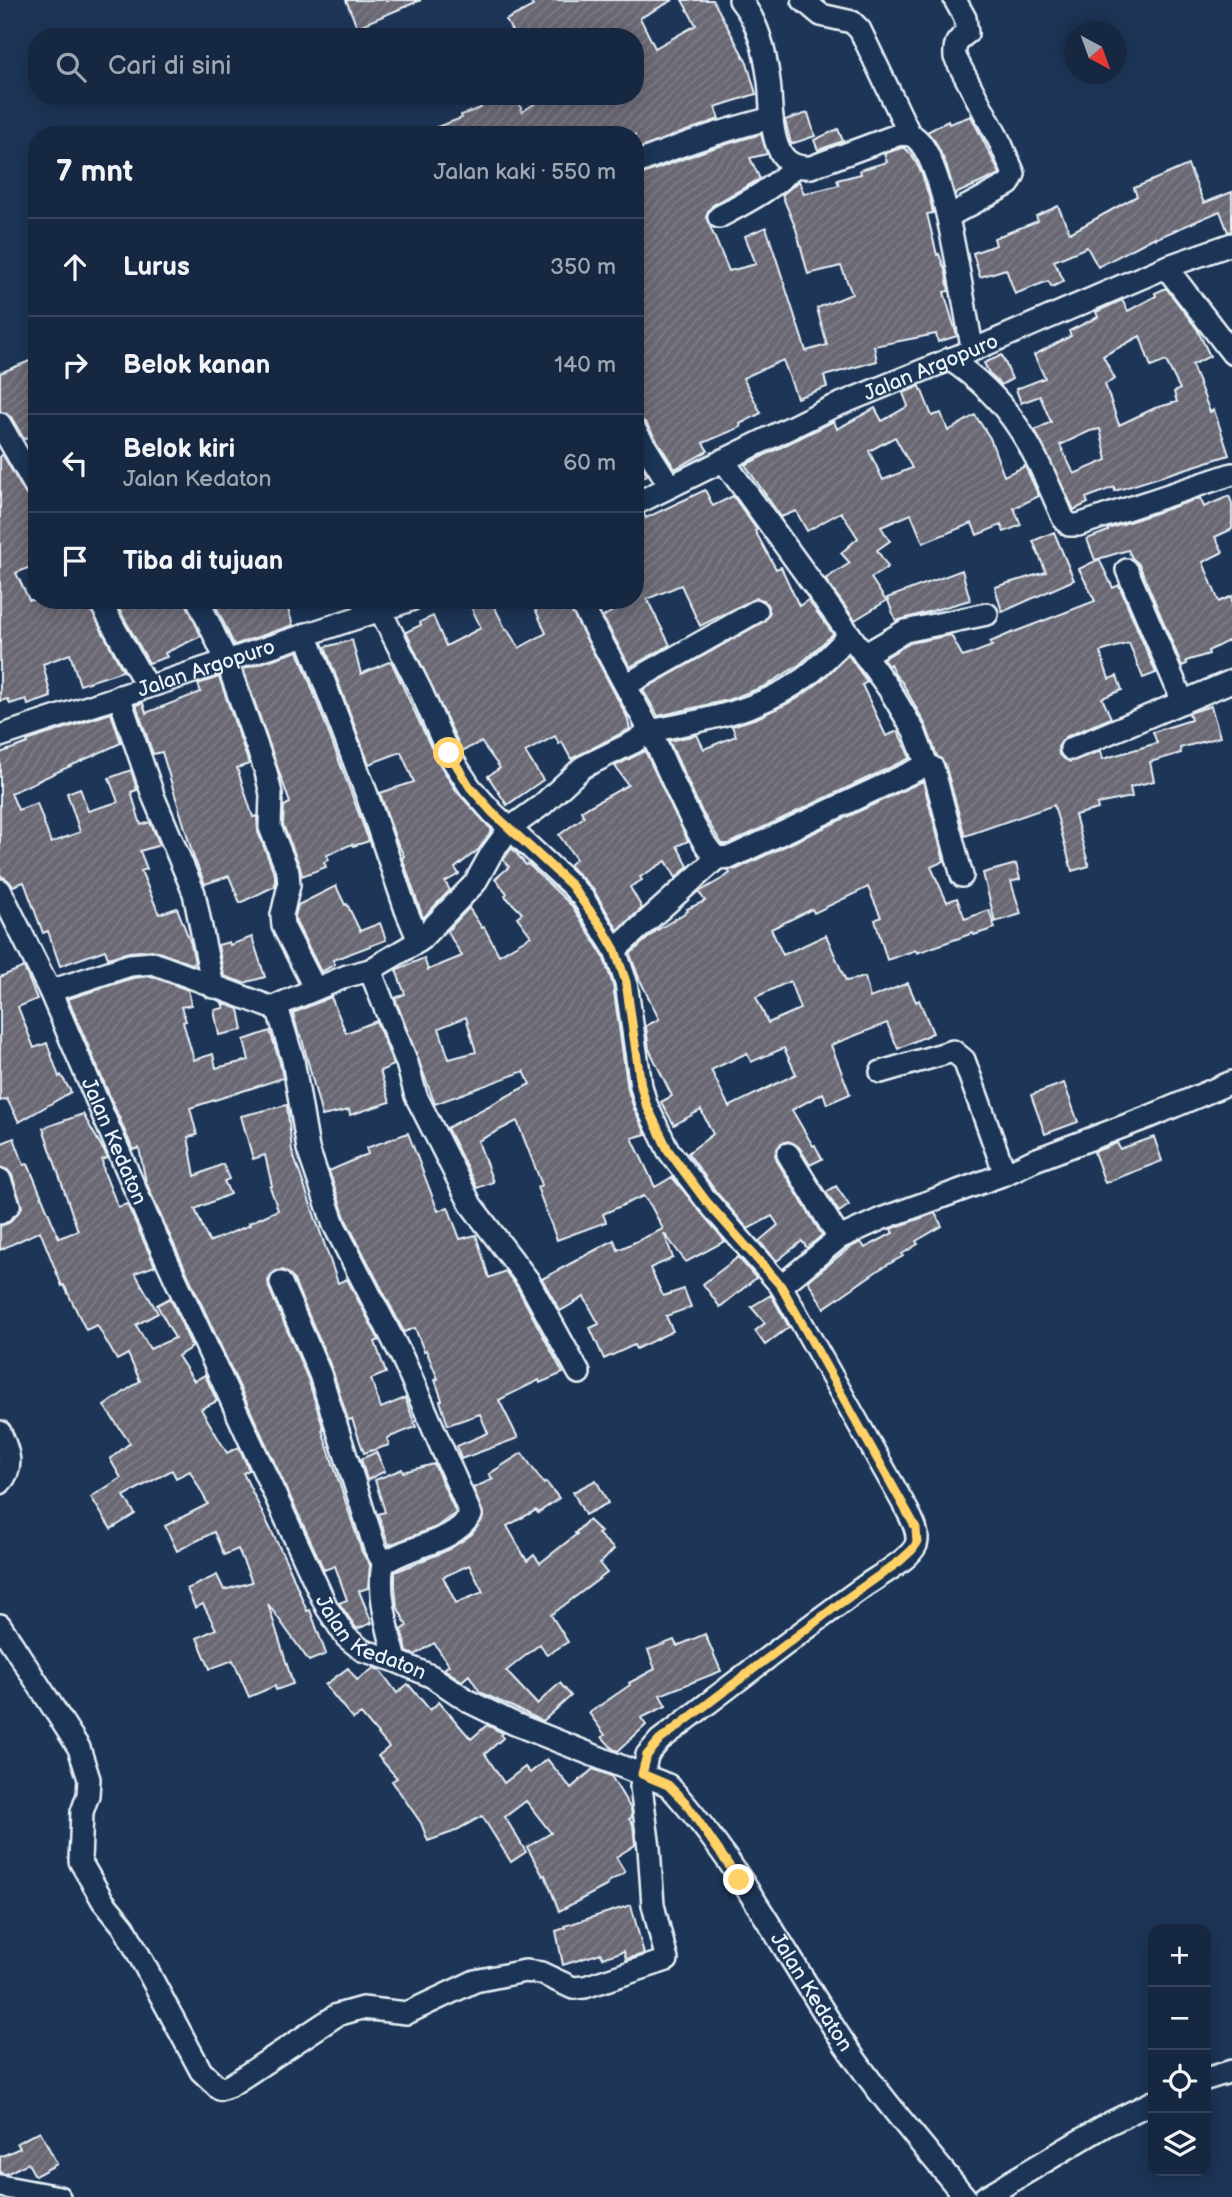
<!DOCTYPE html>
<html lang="id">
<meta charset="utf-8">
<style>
body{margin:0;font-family:"Balsamiq Sans",sans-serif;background:#23344c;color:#f1f3f6}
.controls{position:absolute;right:21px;bottom:21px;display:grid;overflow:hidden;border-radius:14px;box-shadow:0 4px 18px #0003}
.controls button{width:63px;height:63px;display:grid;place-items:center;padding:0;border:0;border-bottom:2px solid #35445a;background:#162841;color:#f1f3f6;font:35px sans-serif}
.compass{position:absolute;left:1064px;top:21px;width:63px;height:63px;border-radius:50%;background:#162841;box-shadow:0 4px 18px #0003;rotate:139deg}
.stop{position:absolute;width:21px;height:21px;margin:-16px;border:5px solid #ffd166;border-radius:50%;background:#fff}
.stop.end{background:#ffd166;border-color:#fff;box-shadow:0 2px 7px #0008}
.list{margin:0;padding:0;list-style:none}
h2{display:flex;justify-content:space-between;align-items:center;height:91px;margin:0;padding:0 28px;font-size:30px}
h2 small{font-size:23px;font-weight:400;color:#9ea6b1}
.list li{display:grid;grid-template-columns:46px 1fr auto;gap:21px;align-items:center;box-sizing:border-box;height:98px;padding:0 28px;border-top:2px solid #35445a}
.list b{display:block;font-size:26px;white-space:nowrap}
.list p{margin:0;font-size:23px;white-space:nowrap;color:#9ea6b1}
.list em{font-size:23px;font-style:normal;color:#9ea6b1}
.icon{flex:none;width:38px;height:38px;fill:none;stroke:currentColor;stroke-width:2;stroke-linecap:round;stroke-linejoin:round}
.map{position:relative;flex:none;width:1232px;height:2197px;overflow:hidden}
.search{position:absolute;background:#162841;box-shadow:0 4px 18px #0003;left:28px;top:28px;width:616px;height:77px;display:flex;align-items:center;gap:18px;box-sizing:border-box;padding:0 24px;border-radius:28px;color:#9ea6b1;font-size:26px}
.panel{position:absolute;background:#162841;box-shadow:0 4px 18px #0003;left:28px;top:126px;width:616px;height:483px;border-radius:28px}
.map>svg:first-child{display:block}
</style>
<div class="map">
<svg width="1232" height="2197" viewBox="0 0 1232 2197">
<defs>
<pattern id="building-hatch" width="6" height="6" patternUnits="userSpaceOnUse" patternTransform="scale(1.75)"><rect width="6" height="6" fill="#696773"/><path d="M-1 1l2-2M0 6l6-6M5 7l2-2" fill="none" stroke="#7e7d88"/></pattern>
</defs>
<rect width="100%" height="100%" fill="#1d3557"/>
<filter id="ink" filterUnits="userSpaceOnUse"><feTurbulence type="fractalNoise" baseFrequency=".0143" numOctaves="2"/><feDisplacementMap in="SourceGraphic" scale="14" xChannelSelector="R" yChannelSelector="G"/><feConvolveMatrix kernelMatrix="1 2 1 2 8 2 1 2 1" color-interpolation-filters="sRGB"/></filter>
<g filter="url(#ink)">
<path fill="url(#building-hatch)" stroke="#e8f1f8" stroke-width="2" fill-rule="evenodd" d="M346,0h75l-64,27z
M529,0h144l-33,18 15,30 41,-23 -14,-25h31l34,63 9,31 -41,13 4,12 -84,31v-15h-215v-2l42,-15 -1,-3 20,-7 -5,-12h41l5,16 24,-16h89v-59h-120l-9,-17 27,-14z
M808,113l7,23 -24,8 -6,-24z
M971,116l29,58 -45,20 -9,-30 -11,-23 -8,-9 21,-11 1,3z
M838,129l5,12 -25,9 -4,-10z
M761,134l6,20 -17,4 10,21 -47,26 -5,6 -2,6 23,54 27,-7 -11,-28 21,-9 40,124 21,-6 -10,-37 35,-14 -11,-28 -33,8 -12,-45 -14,-34 17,-14 5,13 35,-9 -2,-5 24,-6 -1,-4 27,-8 -3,-8 17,-6h4l7,7 10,19 9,29 2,10 -6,1 10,41 2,-1 7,19 3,18 -5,1 13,44 -19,6 -2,-8 -62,12 3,15 -53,15 3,11 -30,11 -14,-38 -40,18 18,35 -21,11 1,3 -38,16 5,8 -33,18 -29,-46 -11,-6v-240l72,-27z
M1188,165l16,38 28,-11v39l-4,1 -8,-21 -65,28v-2l-57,30 -11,-20 -33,14 10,20 -12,6 -4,-6 -33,13 -9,-25 -26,8 -7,-24 23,-8 -2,-7 44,-17 -2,-5 22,-10 12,27 67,-37 -3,-8z
M1166,288l31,41 13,27 -18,9 18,47 4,-2 15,45 -114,36 -1,-4 -28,11 2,5 -14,7 -39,-80 16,-8 -11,-26 -19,7 -5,-14 29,-11 -11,-23 37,-19 -2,-5 29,-14 -2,-5 26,-12 6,11 28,-15 -1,-3zM1140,336l11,31 15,-6 14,28 -6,3 3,10 -22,6 -36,17 -14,-41 10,-5 -12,-23zM1100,429l7,31 -33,14 -14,-29 30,-14z
M1002,355l10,24 -11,6 -12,-12 -5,-10z
M37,358v69l-7,2 2,8 -8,2 -13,-22 -11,-6v-38z
M920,386l12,30 9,-3 7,18 27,-16 15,23 14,38 21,-10 14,30 -25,12 7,17 -17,7 -3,-7 -24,10 -5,-12 -49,20 -12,-29 -30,13 9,14 -13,9 11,17 -17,11 15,23 -31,19 -30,-41 25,-16 -9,-10 17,-15 -17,-26 -34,19 -11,-20 -15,6 -36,-52 89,-44 3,8 38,-21 7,13 26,-15 -5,-13zM895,437l17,31 -29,12 -14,-29z
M3,455l23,40 11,7v62l-21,9 13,27h57l37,71 -43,14 -10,-31 -27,10 8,33 -23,8 -2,-6 -16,5 -2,-5 -8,2v-245z
M635,455l12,20 -12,8z
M705,490l8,16 20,-10 24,34 -2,1 21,38 5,-2 18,39 9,-6 25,34 -34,31 -34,21 -37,14 -70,16 -15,-26 120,-68 7,-10 -6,-12 -8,-2 -56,28 -19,-41 -34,14 23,46 -40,22 -27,-50 28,-17h4v-83l9,-3 2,4z
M1229,496l3,7v26l-17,8 8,15 -20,10 16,40 13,-6v43l-24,12 1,3 -23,7 1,3 -5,2 -43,-102 -7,-6 -4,-8 -33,10 -8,-21 21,-8v-2l92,-31 4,9z
M1054,532l20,48 -72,32 -7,-25 51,-15 -13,-31z
M1099,559l14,29 6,-3 37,88 -13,5 -14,-35 -29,9 9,27 8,-3 5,14 -20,8 9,20 -46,19 -7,10 1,8 11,7 31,-11 2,8 54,-16 -4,-11 38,-12 -2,-7 22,-7 9,31 -40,11 1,5 -31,9 4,19 -24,6 2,10 -35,7 1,5 -23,6 14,51 -17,5 -18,-66 -89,31 -20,-72 -8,-8 -11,-30 -24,-44 -6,-6 -6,-12 -2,2 -5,-7 27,-16 41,-8 12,22 29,-11 -2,-4 19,-8 86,-33 -16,-32z
M962,570l8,30 -74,21 -9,-23z
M114,600h71l16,36 -36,17 2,4 -18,6z
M213,600h72l8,25 -59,20z
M468,600h23l15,30 1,-1 12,19 27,-15 -15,-33h35l61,117 3,12 -59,30 -9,-17 -3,2 -4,-8 -30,16 18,28 -36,25 -19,-29 12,-8 -19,-26 -19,9 -56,-119 15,-7 -1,-3 13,-6 13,30 35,-18z
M352,640l9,34 30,-13 46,99 20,32 35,38 -13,19 -24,19 4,6 -14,8 5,8 -27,28 -21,-61 2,-1 -8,-16 -16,-47 34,-11 -13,-30 -32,12 -44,-117z
M298,651l71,190 -16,5 -1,-2 -25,11 2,5 -5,2 2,5 -24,9 -2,-9 -17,-42 1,-19 6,-3 -47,-134z
M848,655l19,27 -5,3 24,51 12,-5 12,27 -182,86h-6l-20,-32 -33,-71 28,-6 7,14 32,-13 -4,-10 25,-8 40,-19 24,-18z
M219,677l30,87 -12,4 16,49 4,-1 1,16 17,43v11l-35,17 -11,-27 -24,8 -11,-26 -32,-106 -9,2 -17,-49 7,-2 3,10 55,-21 -3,-8z
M111,713l10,30 -110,50 7,17 19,-7 14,40 29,-11 -13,-39 13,-5 8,23 30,-9 -9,-24 22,-8 6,20 -6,2 10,33 9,-3 10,23 -20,6 7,18 -6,2 18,43 18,-6 14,36 4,19 -3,1 -40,-14 -23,2 -21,6 -3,-8 -45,16 -12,-35 -5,2 -19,-51 -11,4 -5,-6 -8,-5v-122l28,-10 -1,-2z
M645,751l43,90 -11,5 11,20 -12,12 -10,-17 -26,16 2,3 -12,7 12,21 -24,22 -25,-41 -24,-24 7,-6 -17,-24 25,-18 -3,-6 47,-26 -13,-19z
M923,781l21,80 -13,6 16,35 10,-4 8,21 24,-9 6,18 -21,7 -1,-2 -56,20 -1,-3 -29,10 -12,-40 6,-3 -13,-30 -54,26 -2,-4 -41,20 12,26 43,-20 20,46 19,-4 5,21 38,-15 8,19 3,-2 14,33 -35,16 -11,-26 -56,22 19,49 -23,10 -4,-11 -31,17 21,36 2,-1 7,14 -12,6 -11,-18 -11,-6 -7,2 -6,11 2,7 45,74 -15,13 -5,-7 -25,20 -18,-20 19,-16 -6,-9 -24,13 -31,-36 -29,-40 25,-19 -12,-24 -27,15 -13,-23 11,-6 -23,-47 -3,-23 13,-7 -20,-41 -9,-24 26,-23 32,-20 -1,-2 18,-8 -6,-9 26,-15 5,-4 -2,-3 9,-1zM790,981l10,28 -32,14 -12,-26zM784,1048l12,26 -67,33 -18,-37 36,-17 4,9z
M512,848l14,17 2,-1 44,42 31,50 10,29 15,105 6,19 12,25 -14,4 23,49 17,-10 53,64 -39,21 -22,-29 9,25 -23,10 13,28 21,-7 7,18 -25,9 7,15 -37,18 -2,-4 -30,14 -14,-31 9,-4 -15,-27 -24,14 -18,-32 72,-39 4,10 45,-21 -12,-23 -8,-10 -40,18 3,8 -49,18 -20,-53 5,-2 -25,-64 -39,20 15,41 -16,6 -30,-60 83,-44 -6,-13 -89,33 -40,-106 10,-4 -9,-24 28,-12 4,12 34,-14 -15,-25 22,-23 13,20 2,-1 15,28 32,-19 -14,-19 5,-4 -17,-17 2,-3 -12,-14 14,-12 -6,-7zM466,1017l10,35 -27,7 -10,-31z
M1016,864l4,15 -9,3 10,32 -26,8 -12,-49z
M336,886l9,19 2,-1 13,27 20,-8 6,17 -53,20 2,4 -14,8 -25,-50 -1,-6 3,-11z
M252,937l13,40 -21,6 -20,-7 -6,-31 11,-3 1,3z
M24,967l13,32 -19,8 16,41 13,-5 12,34 2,-2 10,17 -52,30 -12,-23 -7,2v-124z
M151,976l37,14 3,15 -10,2 5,14 -3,1 11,38 19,-6 3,14 33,-8 -5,-20 26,-9 10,32 3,15 -93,30 7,27 -9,2 7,39 28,-12 6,15 -5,2 6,13 -35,15 14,33 41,-17 -1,-2 29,-13 -8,-23 2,-1 -7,-31 -12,4 -12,-43 46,-11 5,46 46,132 9,-4 32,61 -4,2 11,31 -15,6 10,29 24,-10 11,29 -29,11 2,7 -25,8 -12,-34 -4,1 -16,-51 -39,-91 -10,-8 -7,1 -5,4 -3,6 1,7 39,91 16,51h-2l40,122 8,13 -2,23 -9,3 13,32 -15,6 -18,-26 8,-3 -12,-34 -11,4 -165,-358 -13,-30 -7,-34 -6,2 -65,-151 65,-21z
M331,997l15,36 30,-12 18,44 -14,6 10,31 -40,13 -1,-5 -27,6 -21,-81 -2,1 -6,-23z
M222,1003l17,6 4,21 -24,5 -5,-25 10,-2z
M1064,1083l14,39 -33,12 -14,-39z
M83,1114l25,44 -6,2 2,12 14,35 9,-3 28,62 -20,7 23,40 -22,12 14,24 25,-11 -18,-33 13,-7 22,49 -14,9 16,25 11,-6 12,26 -16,8 26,44 12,-6 10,23 -6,3 47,96 17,42 3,-1 16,44 -17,7 -41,-57 25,80 -17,6 -1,-4 -26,11 -16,-37 -23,9 -13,-31 19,-9 -13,-25 -8,4 -8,-19 30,-14 7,15 28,-8 -14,-33 -14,6 -10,-23 -37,19 -12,-25 43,-22 -18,-33 -14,7 -4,-8 -48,26 11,18 -24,15 -20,-32 30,-19 -11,-19 20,-16 -26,-37 36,-25 -12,-27 -11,6 -20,-35 -11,5 -22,-45 -2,1 -22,-55 -40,19v-24l9,-3 13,-16 -10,-32 -4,-5 -8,-3v-23l14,-6 10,27 4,-1 31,74 19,-7 -35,-103z
M408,1133l30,78 10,-4 12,32 16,-4 13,43 16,-7 12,16 46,86 -23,10 -1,-3 -40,20 19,38 -57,21 -4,-13 31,-13 -8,-19 -32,11 -8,-24 2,-1 -7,-20 3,-1 -12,-29 -2,1 -9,-23 -11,4 -58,-112 -17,-49 39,-17 -2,-6z
M1154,1137l8,24 -57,22 -11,-31 23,-9 3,6z
M836,1186l13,19 -10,7 -13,-20z
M935,1213l7,13 -26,15 2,3 -16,10 1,2 -23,13 -56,39 -16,-27 41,-33 12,-6 4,6 28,-15 -2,-4z
M738,1257l18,21 -36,29 -17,-23z
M771,1295l18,32 -24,18 -10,-14 10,-8 -14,-16z
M376,1452l9,19 -18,9 -6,-21z
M522,1453l22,31 2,-2 13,16 -21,15 -2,-3 -29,16 20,35 7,-6 6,8 37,-29 -2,-1 13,-13 13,12 -3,2 16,15 -14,15 7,9 -56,42 17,27 -21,13 -7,-11 -34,27 31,33 23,-21 11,13 -28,25 -63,-29 -11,-17 -7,6 -18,-12 5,-4 -15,-22 -19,12 -8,-3 -5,-22 5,-4 -10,-20 -2,-19v-15l53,-22 24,-16 12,-18 -11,-28 20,-9 -4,-5zM469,1565l14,27 -27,11 -13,-26z
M434,1464l22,49 -20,14 -47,18 -11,-31 7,-2 -10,-32 27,-11 1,3z
M596,1480l12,23 -23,12 -12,-23z
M705,1634l16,37 -61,24 6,11 -25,12 5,7 -28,26 -5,-2 -11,-12 3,-2 -16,-22 41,-28 -1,-2 26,-14 -7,-19 26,-10 3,6z
M348,1668l9,12 17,-12 6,2 17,23 11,-9 22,26 9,-8 32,37 16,-14 16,8 -2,2 2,3 -18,16 19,29 21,-16 5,6 17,-14 24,29 22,-19 18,7 20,33 1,8 -3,2 4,5 2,21 -19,12 9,15 -18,11 1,2 -49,26 -14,-36 -2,1 -16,-29 24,-14 -25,-32 -21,16 21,35 -15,10 -29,-46 -29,16 -25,9 -7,-18 -29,-42 5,-3 -19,-22 11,-9 -28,-33 -8,5 -28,-34z
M631,1905l13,49 -18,5 -2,-8 -22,7 -1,-5 -38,12 -7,-34 9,-3 -1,-2z
M40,2131l17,33 -22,12 -7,-13 -22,11 -6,-1v-16l20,-9 -3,-5z"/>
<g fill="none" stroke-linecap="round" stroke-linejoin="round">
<g stroke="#e8f1f8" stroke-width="26">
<g id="minor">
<path d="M740,0c19,23 25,52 29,81 4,30 -3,90 42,86l89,-33c3,1 7,0 11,1 35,15 52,176 62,215"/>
<path d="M803,0l18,15 31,7 8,8 50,105"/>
<path d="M635,164c45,-20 90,-34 137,-46"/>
<path d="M949,216l60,-32 5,-10 -13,-30 -46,-87c-1,-13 2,-17 12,-24l-2,-15 -10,-18"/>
<path d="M719,217c28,-15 54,-28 76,-51"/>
<path d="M1166,267l66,86"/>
<path d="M949,359c64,42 85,91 114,159l6,7h9l154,-51"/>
<path d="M0,424l37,65"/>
<path d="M635,430l35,56"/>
<path d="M723,460l166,229 25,42 13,34 6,3 29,108"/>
<path id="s1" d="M635,504l193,-95 145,-59 193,-83 66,-23"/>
<path d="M1127,570l56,132"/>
<path d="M99,600l48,87"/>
<path d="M198,600l29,62 39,110 5,22 -1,33 18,45 1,13 -7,30 1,11 32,63"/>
<path d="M306,634l61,161 39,115 13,31"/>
<path d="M850,635c-14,14 -28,29 -43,41 -46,35 -102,44 -157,55 14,28 46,110 67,127l14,-1 196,-92"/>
<path d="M864,655l41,-24 82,-17"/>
<path d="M626,685l131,-74"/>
<path d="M119,696l35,102 40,95 19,94"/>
<path id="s2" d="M0,736l411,-136"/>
<path d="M1071,749l161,-68"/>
<path id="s3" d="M0,890l50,101 97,226 180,391 19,29 16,13 34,11 35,15 39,26 45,22 153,61c65,70 114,162 166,243 38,60 86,114 131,169"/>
<path d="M615,950l102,-92"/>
<path d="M370,970l37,93 9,33 55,109 57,75 51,93"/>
<path d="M50,991l80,-26 23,-2 125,47"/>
<path d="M881,1072l72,-21 11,9 41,114"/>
<path d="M788,1154l51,84"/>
<path d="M0,1180l9,25 -9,8"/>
<path d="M281,1283l39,91 55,174 5,9 7,4"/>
<path d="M781,1286l58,-48 42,-19 124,-45 27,-13 119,-45 81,-34"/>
<path d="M0,1432c8,18 15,36 0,51"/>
<path d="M0,1625l79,123 10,31 -1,16 -6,17 -2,49 23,40 21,26 77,144 19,18 11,-4 106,-70 25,-7 45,5 68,-32 50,-10 16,2 32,15 12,-1 82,-27 -14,-55 -4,-57 -8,-61 6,-32 13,-15c68,-52 136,-105 206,-155 13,-9 44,-26 50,-40 4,-12 -4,-25 -9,-35l-126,-224 -74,-85 -39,-51 -22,-46 -5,-18 -15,-104 -11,-32 -32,-52 -12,-13 -78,-72 -23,-26 -22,-34 -27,-62 -46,-91"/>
<path d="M396,1661c-7,-30 -19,-66 -13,-97 27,-20 68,-19 88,-49l-68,-156 -69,-134 -26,-76 -15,-89 -15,-50 2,-6 67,-28 23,-6 49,-29 56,-58 16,-29 19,-26 32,-23 41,-38 51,-25 16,-11 -71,-131"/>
<path d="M1206,2079l26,-8"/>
<path d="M0,2186l59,11"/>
<path d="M985,2197l121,-72 47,-23"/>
</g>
</g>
<use href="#minor" stroke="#1d3557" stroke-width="21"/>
</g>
</g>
<g fill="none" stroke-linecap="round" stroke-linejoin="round" filter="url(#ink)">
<path stroke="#ffd166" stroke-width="9" d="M449,753l21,34 23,26 78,72 32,44 12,21 11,32 15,104 5,18 22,46 38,51 75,85 135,242 1,15 -5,7 -12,11 -61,43 -179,136 -13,15 -5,19 26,11 17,17 54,78"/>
</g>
<g text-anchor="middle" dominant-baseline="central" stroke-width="6" stroke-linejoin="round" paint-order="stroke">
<g font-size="21" fill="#e8f1f8" stroke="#1d3557">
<text stroke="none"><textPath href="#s1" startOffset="326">Jalan Argopuro</textPath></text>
<text stroke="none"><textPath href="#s2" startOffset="217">Jalan Argopuro</textPath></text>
<text stroke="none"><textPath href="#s3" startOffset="276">Jalan Kedaton</textPath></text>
<text stroke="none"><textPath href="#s3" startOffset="844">Jalan Kedaton</textPath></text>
<text stroke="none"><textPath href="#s3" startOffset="1432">Jalan Kedaton</textPath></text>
</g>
</g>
</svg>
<div class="controls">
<button>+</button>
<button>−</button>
<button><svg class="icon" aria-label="locate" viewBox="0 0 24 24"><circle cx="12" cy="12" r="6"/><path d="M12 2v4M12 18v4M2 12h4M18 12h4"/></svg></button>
<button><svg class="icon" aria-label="layers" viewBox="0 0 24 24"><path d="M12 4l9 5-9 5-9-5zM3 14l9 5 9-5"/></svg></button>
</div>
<svg class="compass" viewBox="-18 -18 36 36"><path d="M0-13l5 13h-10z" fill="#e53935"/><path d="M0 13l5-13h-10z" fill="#9ea6b1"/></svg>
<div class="stop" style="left:449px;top:753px"></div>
<div class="stop end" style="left:739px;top:1880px"></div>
<div class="search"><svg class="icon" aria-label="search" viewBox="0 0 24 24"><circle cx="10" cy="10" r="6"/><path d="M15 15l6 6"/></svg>Cari di sini</div>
<section class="panel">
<h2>7 mnt<small>Jalan kaki · 550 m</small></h2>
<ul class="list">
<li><svg class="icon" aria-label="ahead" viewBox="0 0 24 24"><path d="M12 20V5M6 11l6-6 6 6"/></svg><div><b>Lurus</b></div><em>350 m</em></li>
<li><svg class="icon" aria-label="right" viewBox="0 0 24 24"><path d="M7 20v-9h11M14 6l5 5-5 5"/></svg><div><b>Belok kanan</b></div><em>140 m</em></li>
<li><svg class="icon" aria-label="left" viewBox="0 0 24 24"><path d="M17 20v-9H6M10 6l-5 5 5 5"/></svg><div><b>Belok kiri</b><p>Jalan Kedaton</p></div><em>60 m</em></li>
<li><svg class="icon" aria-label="arrive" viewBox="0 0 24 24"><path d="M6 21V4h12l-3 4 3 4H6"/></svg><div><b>Tiba di tujuan</b></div></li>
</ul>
</section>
</div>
